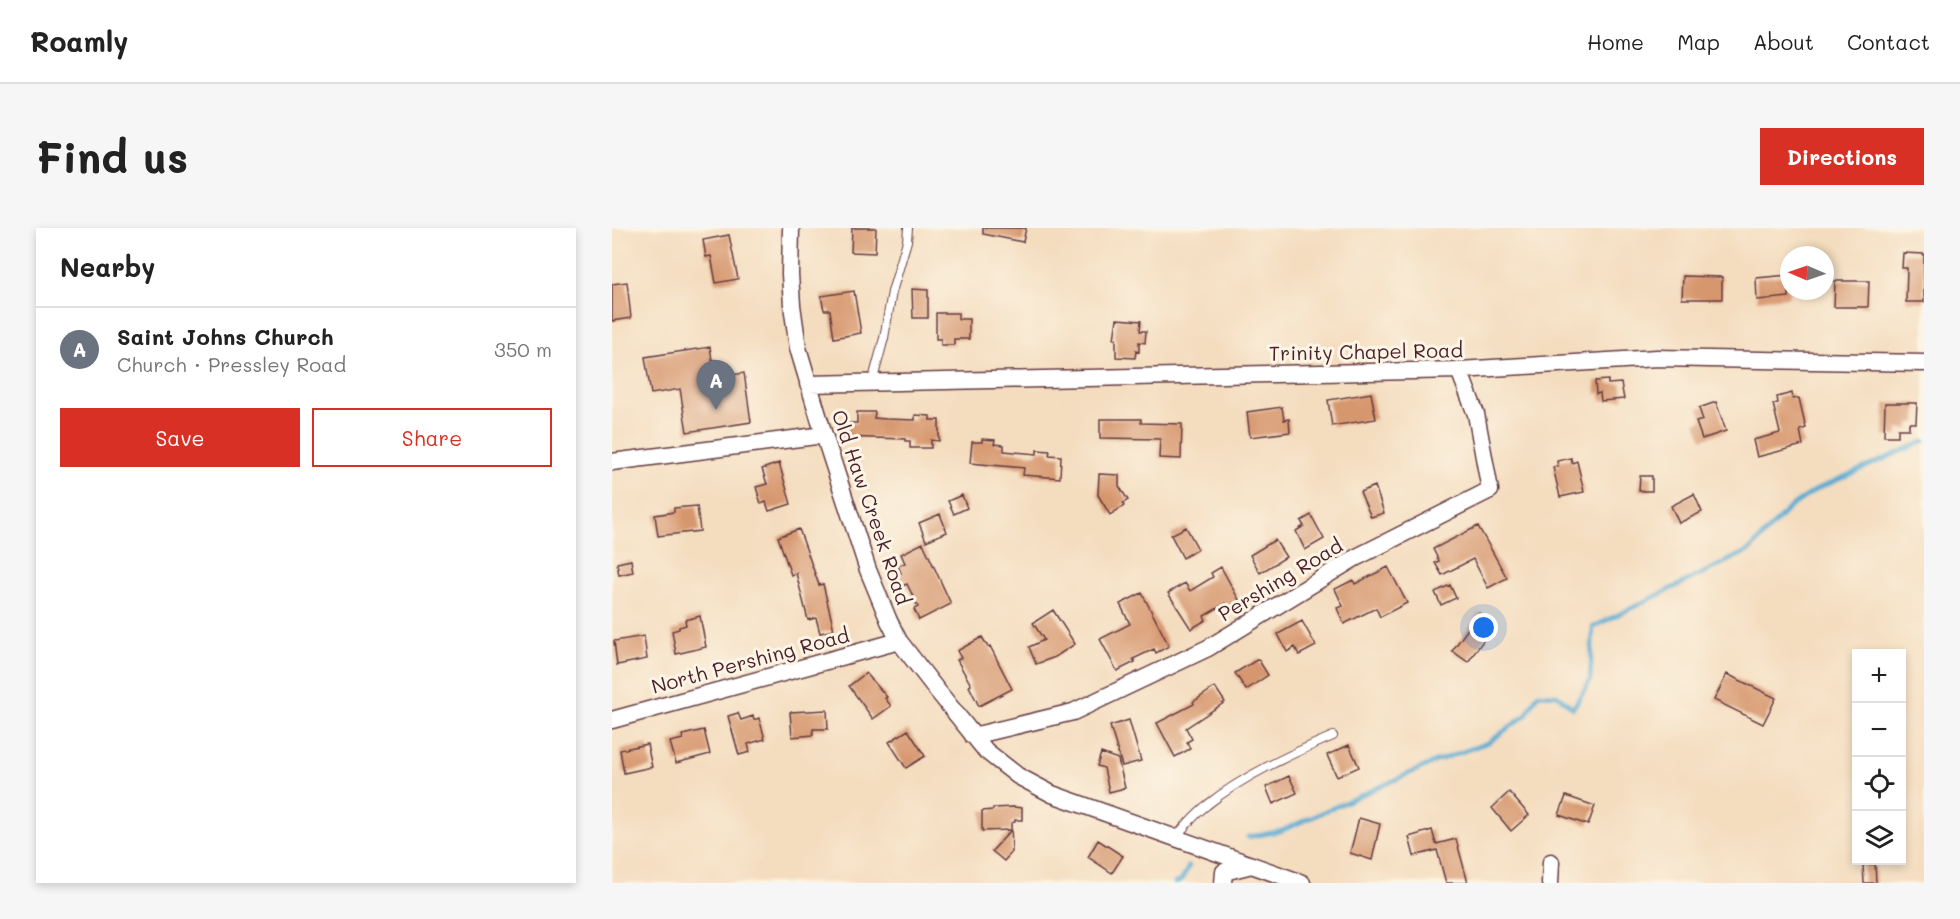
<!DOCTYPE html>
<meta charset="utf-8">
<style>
body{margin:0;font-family:Mali,sans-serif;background:#f6f6f6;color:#222}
.controls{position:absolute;right:18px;bottom:18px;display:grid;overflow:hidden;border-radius:0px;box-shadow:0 3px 9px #0003}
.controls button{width:54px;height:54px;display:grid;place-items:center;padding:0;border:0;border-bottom:2px solid #e0e0e0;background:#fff;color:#222;font:30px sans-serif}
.compass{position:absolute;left:1168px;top:18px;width:54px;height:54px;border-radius:50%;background:#fff;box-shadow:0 3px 9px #0003;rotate:272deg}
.you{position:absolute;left:872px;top:400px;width:21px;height:21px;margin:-15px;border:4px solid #fff;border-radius:50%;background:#1a73e8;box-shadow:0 0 0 9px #1a73e833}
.badge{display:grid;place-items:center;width:39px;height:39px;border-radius:50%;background:#d93025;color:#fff;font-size:20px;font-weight:700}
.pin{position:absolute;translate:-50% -50px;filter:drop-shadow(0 2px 3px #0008)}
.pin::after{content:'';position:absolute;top:32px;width:21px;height:18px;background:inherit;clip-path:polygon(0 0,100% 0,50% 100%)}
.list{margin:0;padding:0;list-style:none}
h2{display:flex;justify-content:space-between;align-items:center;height:78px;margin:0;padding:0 24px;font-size:26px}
h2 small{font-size:20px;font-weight:400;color:#767676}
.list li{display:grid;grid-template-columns:39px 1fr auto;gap:18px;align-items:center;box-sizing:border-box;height:84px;padding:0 24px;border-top:2px solid #e0e0e0}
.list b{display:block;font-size:22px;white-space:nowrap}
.list p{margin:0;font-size:20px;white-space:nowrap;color:#767676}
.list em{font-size:20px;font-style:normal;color:#767676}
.actions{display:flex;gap:12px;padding:18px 24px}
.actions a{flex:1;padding:14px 0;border:2px solid #d93025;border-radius:0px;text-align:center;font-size:21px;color:#d93025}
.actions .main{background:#d93025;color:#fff}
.icon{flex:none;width:33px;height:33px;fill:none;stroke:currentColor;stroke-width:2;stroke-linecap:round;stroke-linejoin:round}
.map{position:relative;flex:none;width:1312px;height:655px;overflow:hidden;border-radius:0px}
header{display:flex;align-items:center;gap:36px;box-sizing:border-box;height:84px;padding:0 30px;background:#fff;border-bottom:2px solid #e0e0e0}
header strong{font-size:28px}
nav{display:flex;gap:33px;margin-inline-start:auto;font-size:21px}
.intro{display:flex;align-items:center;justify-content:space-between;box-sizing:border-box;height:144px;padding:0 36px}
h1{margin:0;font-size:42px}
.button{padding:15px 27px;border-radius:0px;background:#d93025;color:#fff;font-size:21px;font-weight:700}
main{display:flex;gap:36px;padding:0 36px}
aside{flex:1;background:#fff;border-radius:0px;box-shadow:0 3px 9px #0003}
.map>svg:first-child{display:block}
</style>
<header>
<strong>Roamly</strong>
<nav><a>Home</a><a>Map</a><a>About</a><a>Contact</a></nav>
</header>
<div class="intro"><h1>Find us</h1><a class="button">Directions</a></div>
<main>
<aside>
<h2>Nearby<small></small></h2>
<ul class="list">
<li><span class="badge" style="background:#6b7280">A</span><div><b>Saint Johns Church</b><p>Church · Pressley Road</p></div><em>350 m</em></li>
</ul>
<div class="actions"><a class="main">Save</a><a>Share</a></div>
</aside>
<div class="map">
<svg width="1312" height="655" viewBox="0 0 1312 655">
<rect width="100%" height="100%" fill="#fcf5e5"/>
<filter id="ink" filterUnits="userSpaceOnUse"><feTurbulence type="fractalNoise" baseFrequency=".0167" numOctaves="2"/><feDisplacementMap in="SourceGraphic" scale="12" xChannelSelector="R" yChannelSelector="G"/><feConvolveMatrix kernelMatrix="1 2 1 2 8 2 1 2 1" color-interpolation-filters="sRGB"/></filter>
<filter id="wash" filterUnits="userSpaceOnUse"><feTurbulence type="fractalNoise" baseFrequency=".008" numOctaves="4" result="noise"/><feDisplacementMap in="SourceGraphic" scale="24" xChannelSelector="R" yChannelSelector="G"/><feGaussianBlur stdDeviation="1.35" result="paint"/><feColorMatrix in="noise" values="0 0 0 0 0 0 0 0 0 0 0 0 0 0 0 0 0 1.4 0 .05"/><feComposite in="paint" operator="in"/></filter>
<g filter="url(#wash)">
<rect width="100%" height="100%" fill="#f4dcbe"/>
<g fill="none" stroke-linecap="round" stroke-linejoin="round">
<path stroke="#56aad2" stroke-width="4.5" d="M636,609l33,-6 156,-70 52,-19 37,-27 12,-21 19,1 16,13 17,-27 3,-54 157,-77 39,-42 28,-19 107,-48
M563,655l6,-2 8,-15"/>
</g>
<g id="blocks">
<path fill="#d7976e" d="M240,0h24l-1,25 -24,-1z
M371,0h43l-3,14 -40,-8z
M117,7l9,44 -22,4 -5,-27 -5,1 -3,-17z
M1291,25l21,1v48h-18l1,-34h-5z
M1177,47v22l-32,3 -1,-22z
M1071,48l39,1v22h-40z
M1223,53h34l-1,26h-34z
M15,54l4,36 -19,3v-37z
M300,61l16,1v28h-15z
M242,63l7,42 -27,5 -4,-28h-6l-3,-14z
M324,85h22v6h11v20h-15v6h-13v-6h-5z
M505,91l24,2 -1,10h6l-1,12 -6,-1v10l-3,-1 -1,7 -19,-1v-18h-2z
M98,119l2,13h4l3,17 25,-4 7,49 -64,10 -7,-43 -29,5 -6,-37z
M996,152v4l13,-1 3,16 -23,2 -1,-8 -4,1 -1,-13z
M759,165l5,26 -44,7 -4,-26z
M1180,165l1,6 6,-1 7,30 -6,2 3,15 -46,12 -4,-17 27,-7 -7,-29 5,-1 -1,-6z
M1104,174l10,29 -24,8 -6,-17 7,-2 -4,-12z
M1273,175h32l-1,20h-7v6h-11v7h-14z
M670,179l2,13 5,-1 1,13 -40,5 -3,-25z
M245,184h18l-1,6 12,1 29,1v-5l15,1v4h9v21l-8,-1v8h-21v-7h-5v-2l-64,-2v-14h16z
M488,191h41v4l41,1 -1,35 -22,-1 1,-19 -60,-1z
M370,211l13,1 -1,4 10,1v6l33,3v-4l13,1 -1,4 12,1 -1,22 -37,-3 1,-7 -54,-5 2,-21h10z
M959,230l1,5 5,-2 7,31 -24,5 -7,-30 5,-1 -1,-5z
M167,235l12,41 -22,7 -3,-9 -5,2 -5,-17 11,-3 -5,-15z
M487,246l20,1v11l9,14 -5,3 1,3 -14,9 -12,-20z
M1028,248h12v15h-13z
M763,258l9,27 -13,4 -11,-25z
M1082,266l8,18 -23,11 -8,-17z
M350,267l5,13 -13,6 -6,-13z
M85,278l3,25 -42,5 -3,-21 19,-3v-4z
M328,286l7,18 -21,9 -7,-18z
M699,287l13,24 -19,11 -9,-19 8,-5 -3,-5z
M866,298l29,52 -19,10 -15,-29 -31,16 -7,-12 4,-2 -6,-12z
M574,299l12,22 -15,9 -12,-23z
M187,301l20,56 4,-1 11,46 -14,3 -4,-15 -8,2 -12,-47 -5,2 -13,-38z
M663,312l11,17 -26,16 -10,-18z
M311,315l28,61 -32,16 -5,-11 4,-2 -11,-23 -5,2 -5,-10 4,-3 -3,-7 7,-3 -4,-9z
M19,332l2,12 -14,3 -2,-12z
M609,339l18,33 -10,7 -3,-4 -22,13 2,4 -15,9 -23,-36 17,-10 5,8 23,-14 -2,-4z
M776,339l19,36 -27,14 -4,-9 -32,16 -7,-16 6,-2 -8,-17 18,-9 2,4z
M838,357l6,13 -15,7 -6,-13z
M530,365l27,53 -13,7 -2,-4 -21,10 2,3 -18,9 -17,-32 30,-15 -10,-20z
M441,382l22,34 -20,13 -19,7 -7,-17 15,-7 -11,-17z
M867,385l16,11 -27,38 -16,-11z
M88,388l6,31 -30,7 -4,-23 7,-2v-2l7,-2 -1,-5z
M690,393l14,25 -17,9 -4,-8 -8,5 -9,-18z
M32,408l3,23 -30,6 -3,-24z
M370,409l6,10 2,-1 22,43 -33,17 -10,-20 2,-1 -14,-25 4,-2 -4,-7z
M646,431l10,16 -22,15 -11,-17z
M254,445l21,24 -2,1 6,8 -18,13 -24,-33z
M1115,446l49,24 -13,26 -49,-24z
M603,459l10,15 -39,26 6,11 -5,3 3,7 -15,8 -18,-34 37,-19 -1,-2z
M215,482l1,19h-15v6l-21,2 -2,-25z
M126,485l3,7 12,-4 1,4 5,-2 6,21 -17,5 2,8 -11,3 -11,-39z
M517,492l12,41 -19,5 -12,-40z
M92,502l6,24 -34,9 -6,-21 13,-3 -1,-4z
M296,502l17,26 -19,12 -17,-26z
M35,516l5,23 -28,6 -4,-23z
M737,517l10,22 -22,10 -10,-22z
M489,525l17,6 7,29 -16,4 -5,-24 -7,-2z
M677,548l8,17 -24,11 -7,-17z
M897,564l20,23 -18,16 -19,-23z
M954,568l29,10 -7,19 -29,-10z
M402,579l8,1v12h-7v2l-4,1 1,29 -8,9 -12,-10 19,-21 -29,1v-20l11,-1v-2z
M747,590l21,6 -8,36 -22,-7z
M820,602l4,14 20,-5 12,44h-22l-9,-33 -23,6 -5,-19z
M486,612l25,16 -11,17 -24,-16z
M1263,636l1,19h-12l-1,-18z"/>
</g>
</g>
<g filter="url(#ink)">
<use href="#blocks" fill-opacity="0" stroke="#643b41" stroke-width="1.5"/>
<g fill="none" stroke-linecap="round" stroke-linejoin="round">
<g stroke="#643b41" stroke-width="10">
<path id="service" d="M260,155l12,-45 8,-46 15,-51 1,-13
M563,610c10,-12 20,-24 32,-33 36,-29 84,-51 126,-69"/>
</g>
<g stroke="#643b41" stroke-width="19">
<path id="minor" d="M179,0l-1,46 2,31 6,43 26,87 44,135 21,51 10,20 37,48 50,62 32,25 34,18 250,89
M196,156l651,-14 198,-12 267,5
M0,234l212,-27
M0,492l287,-79
M361,508l100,-24 135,-64 147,-90 135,-68 -14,-76 -17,-44
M611,655l1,-11 28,-7
M938,655l1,-21"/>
</g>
<use href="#service" stroke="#fff" stroke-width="8"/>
<use href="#minor" stroke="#fff" stroke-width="16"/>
</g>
</g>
<g text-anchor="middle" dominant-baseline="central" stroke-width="6" stroke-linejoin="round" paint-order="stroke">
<g font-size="20" fill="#4a1f2b" stroke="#fcf5e5">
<text transform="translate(754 123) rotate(-1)">Trinity Chapel Road</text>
<text transform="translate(260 279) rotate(71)">Old Haw Creek Road</text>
<text transform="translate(668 351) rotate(-31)">Pershing Road</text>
<text transform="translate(138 432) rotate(-15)">North Pershing Road</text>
</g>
</g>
</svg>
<div class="controls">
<button>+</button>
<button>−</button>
<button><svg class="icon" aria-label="locate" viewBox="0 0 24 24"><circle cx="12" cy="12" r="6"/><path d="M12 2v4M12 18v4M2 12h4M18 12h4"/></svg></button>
<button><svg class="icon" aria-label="layers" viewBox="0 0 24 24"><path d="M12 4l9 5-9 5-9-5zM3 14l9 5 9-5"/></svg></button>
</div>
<svg class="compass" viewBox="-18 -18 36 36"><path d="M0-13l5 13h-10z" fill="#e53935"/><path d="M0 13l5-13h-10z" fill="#767676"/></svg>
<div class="you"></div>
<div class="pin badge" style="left:104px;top:182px;background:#6b7280">A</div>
</div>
</main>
